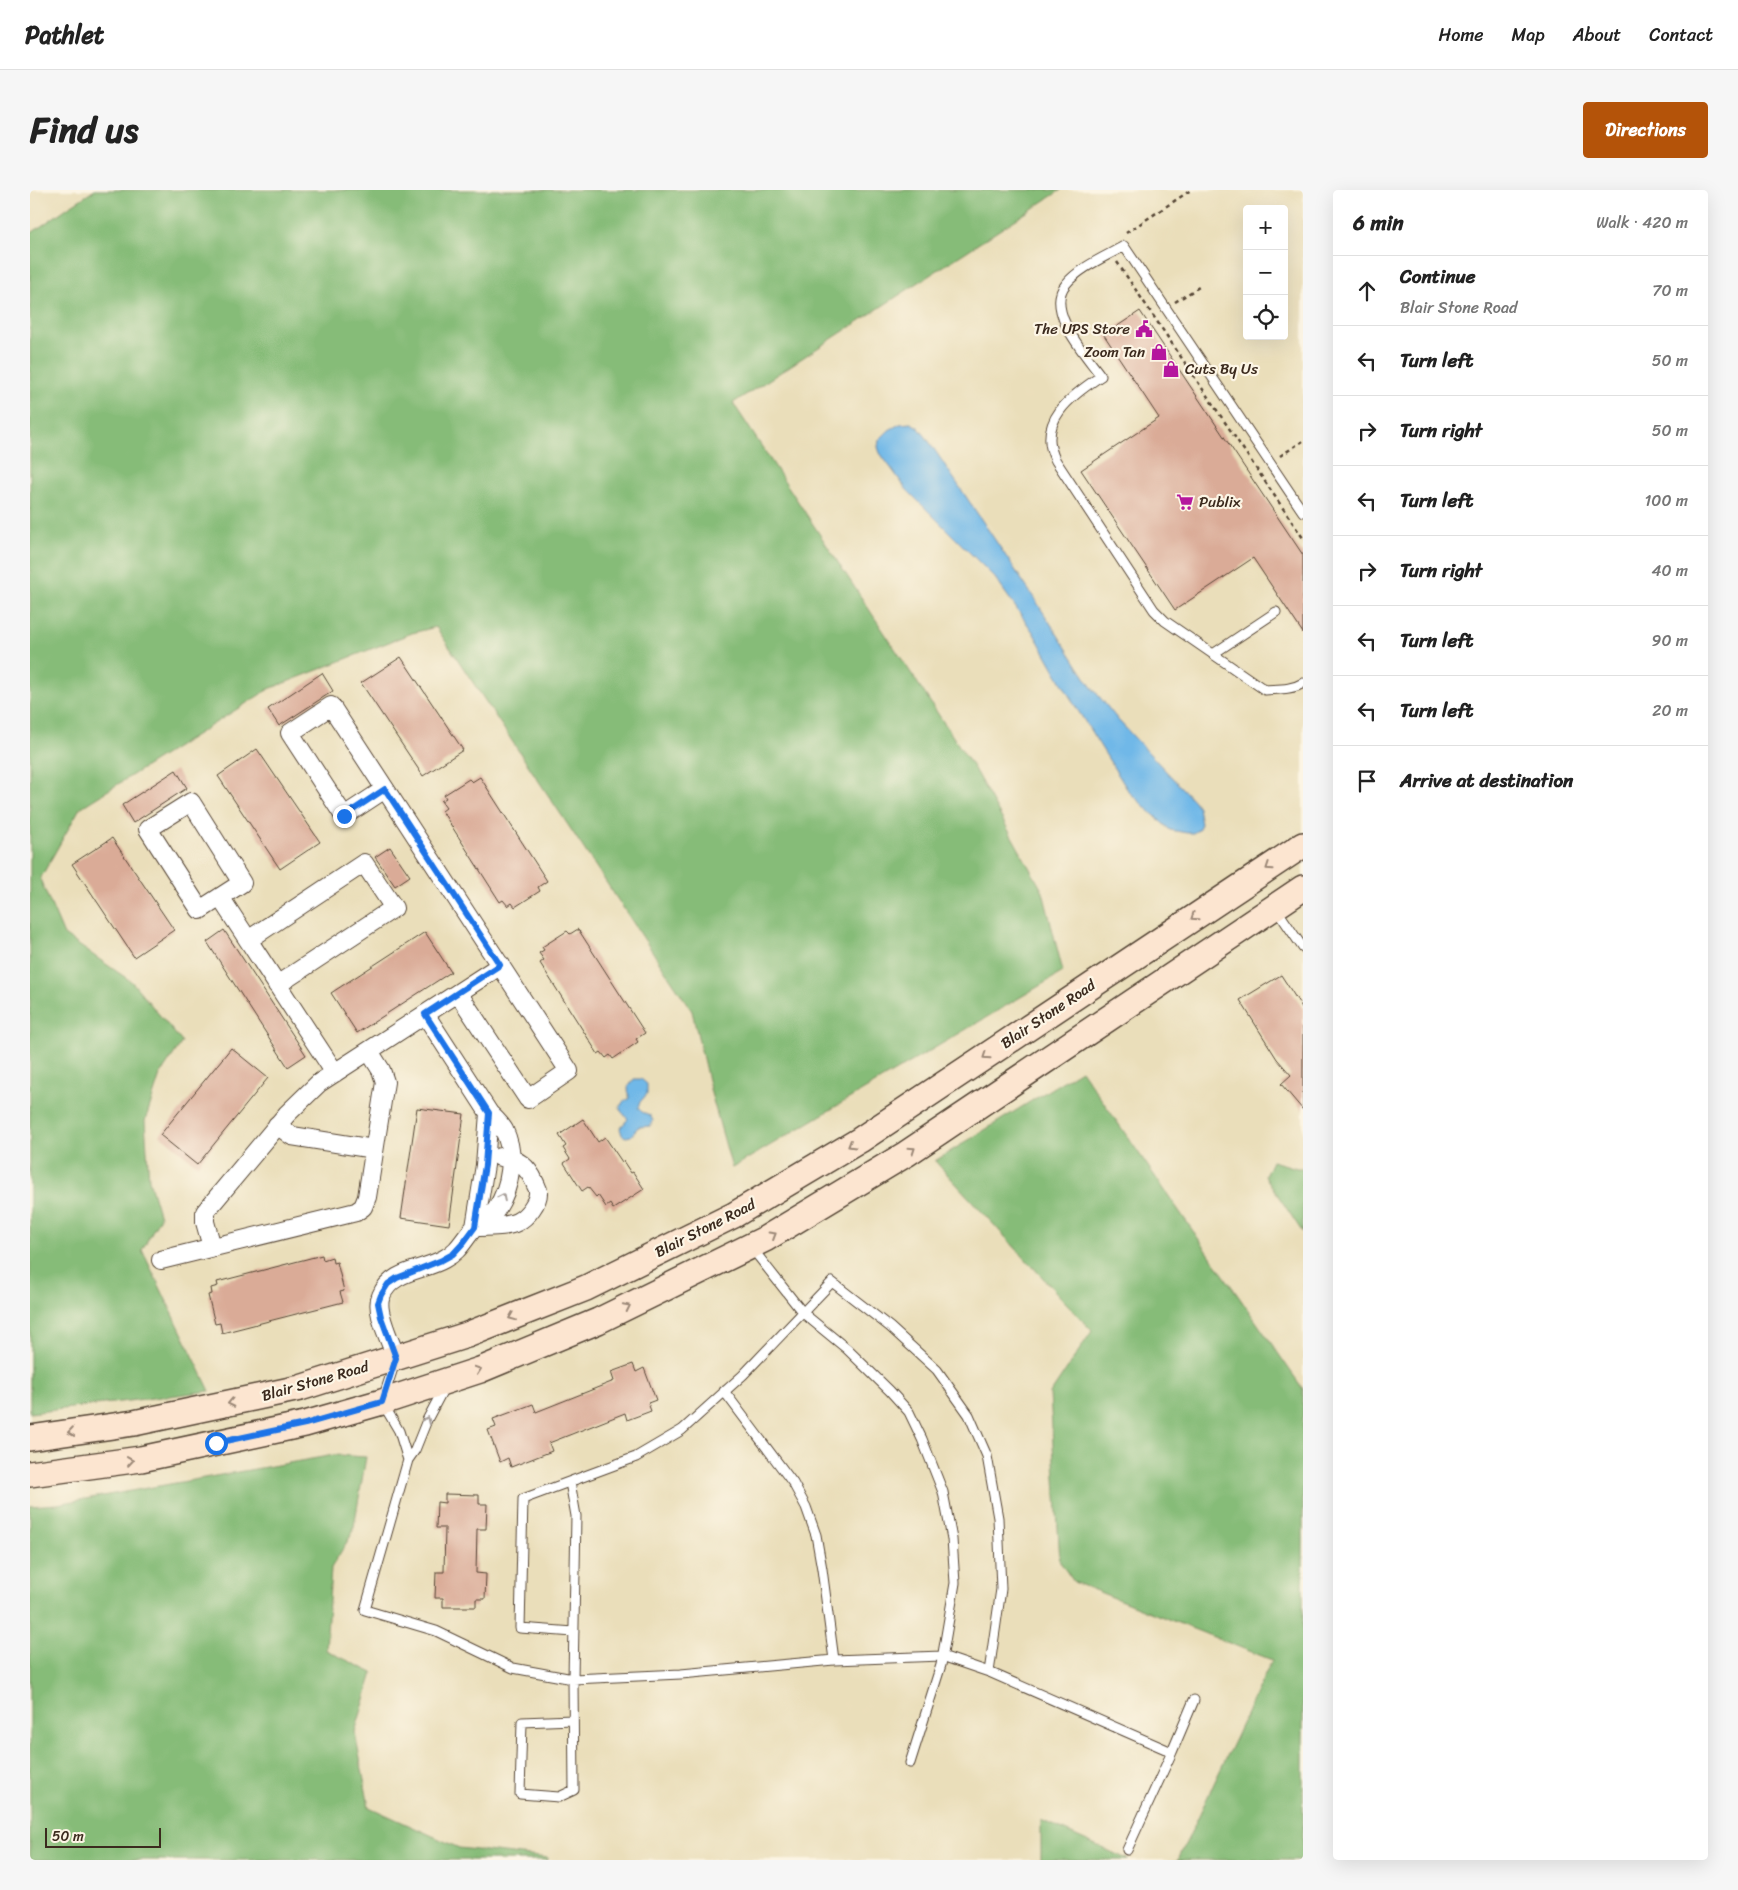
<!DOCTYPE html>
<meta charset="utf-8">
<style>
body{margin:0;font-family:Sriracha,sans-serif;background:#f6f6f6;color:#222}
.controls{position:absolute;right:15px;top:15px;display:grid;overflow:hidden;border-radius:5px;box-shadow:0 5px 20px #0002}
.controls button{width:45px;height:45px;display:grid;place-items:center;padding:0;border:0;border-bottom:1px solid #e0e0e0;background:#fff;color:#222;font:25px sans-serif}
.scale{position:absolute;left:15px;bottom:12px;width:116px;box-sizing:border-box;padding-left:5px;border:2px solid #3b2a1e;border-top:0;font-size:14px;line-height:18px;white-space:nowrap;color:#3b2a1e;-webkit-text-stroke:4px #fcf5e5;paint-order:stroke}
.stop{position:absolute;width:15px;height:15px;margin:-11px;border:4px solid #1a73e8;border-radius:50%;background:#fff}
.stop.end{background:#1a73e8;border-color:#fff;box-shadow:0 1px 5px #0008}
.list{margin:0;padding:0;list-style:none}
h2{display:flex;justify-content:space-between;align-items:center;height:65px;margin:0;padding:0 20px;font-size:21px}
h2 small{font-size:16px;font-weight:400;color:#767676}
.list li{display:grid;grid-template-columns:32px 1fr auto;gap:15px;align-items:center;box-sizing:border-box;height:70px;padding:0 20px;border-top:1px solid #e0e0e0}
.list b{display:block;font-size:19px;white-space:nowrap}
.list p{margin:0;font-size:16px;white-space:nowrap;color:#767676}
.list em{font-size:16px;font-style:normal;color:#767676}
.icon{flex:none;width:28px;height:28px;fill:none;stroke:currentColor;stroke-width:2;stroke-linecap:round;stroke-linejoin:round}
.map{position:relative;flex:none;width:1273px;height:1670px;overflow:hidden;border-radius:5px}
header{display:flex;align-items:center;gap:30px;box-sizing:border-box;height:70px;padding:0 25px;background:#fff;border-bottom:1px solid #e0e0e0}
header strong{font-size:24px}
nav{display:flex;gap:28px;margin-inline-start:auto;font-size:18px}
.intro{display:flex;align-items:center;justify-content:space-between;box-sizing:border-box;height:120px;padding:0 30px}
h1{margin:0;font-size:35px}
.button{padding:12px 22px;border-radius:5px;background:#b45309;color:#fff;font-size:18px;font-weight:700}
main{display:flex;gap:30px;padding:0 30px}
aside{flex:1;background:#fff;border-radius:5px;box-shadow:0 5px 20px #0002}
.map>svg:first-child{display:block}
</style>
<header>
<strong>Pathlet</strong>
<nav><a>Home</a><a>Map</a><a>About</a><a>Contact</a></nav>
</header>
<div class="intro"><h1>Find us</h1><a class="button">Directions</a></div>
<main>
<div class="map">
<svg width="1273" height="1670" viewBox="0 0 1273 1670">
<rect width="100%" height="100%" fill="#fcf5e5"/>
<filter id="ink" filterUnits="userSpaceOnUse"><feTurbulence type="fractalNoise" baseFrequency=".02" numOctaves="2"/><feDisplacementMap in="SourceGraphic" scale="10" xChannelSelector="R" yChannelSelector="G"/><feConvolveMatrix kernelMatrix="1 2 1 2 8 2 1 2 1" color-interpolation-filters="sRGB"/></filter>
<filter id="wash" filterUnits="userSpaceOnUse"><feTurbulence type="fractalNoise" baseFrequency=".0096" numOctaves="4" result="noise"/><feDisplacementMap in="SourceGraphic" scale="20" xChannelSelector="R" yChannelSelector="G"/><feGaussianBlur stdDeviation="1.12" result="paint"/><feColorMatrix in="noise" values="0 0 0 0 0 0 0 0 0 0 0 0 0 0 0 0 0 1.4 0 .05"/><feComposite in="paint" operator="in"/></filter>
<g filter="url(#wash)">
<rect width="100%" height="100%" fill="#eadeba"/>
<path fill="#86bc78" stroke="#60734b" d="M65,0h966l-328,213 240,364 70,125 20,80 -331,196 -21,-75 -19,-82 -256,-384 -24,6 -143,56 -189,119 -40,71 24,56 68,47 50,60 -22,33 -15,46 4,59 11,37 -18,33 68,141 -180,22v-1179l37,-26z
M1051,880l222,319v471h-125l94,-200 -198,-78 -14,-20 -10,-168 42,-63 -157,-170z
M1242,971l25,7h6v65l-38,-57z
M304,1265l32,2 -13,75 -22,36 -5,82 47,23 -18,59 14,75 90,41 89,10v2h-518v-354l27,-2z
M1011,1630l88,40h-88z"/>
<path fill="#70b8e8" stroke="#567183" d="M881,233l7,4 8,10 106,158 58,90 28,35 76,81 4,6 3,17 -3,6 -5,3h-6l-17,-3 -41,-38 -55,-88 -41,-72 -38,-54 -88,-88 -27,-37 -2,-6 1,-7 10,-10 11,-6z
M604,889h7l6,5v10l-7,8 -2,6 4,4 8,3 3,6 -3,5 -12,1 -7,9 -5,1 -4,-2 -2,-7 8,-9 -7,-8 -1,-4 3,-5 6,-3 -1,-12z"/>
<g id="blocks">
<path fill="#daab97" d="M1110,121l163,244v78l-50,-75 -78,52 -94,-140 78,-52 -55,-83z
M371,467l62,93 -40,26 -62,-93z
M292,483l11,18 -54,35 -11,-17z
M227,559l63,93 -40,27 -62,-93z
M146,580l11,18 -54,35 -11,-18z
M450,587l67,104 -9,6 2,4 -25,16 -3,-4 -4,3 -5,-6 -3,2 -58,-91 4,-3 -5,-7 5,-3 -2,-3 25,-16 3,3z
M82,648l62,92 -40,27 -62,-93z
M360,657l20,29 -15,10 -20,-29z
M548,739l67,104 -9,6 2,3 -25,17 -3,-4 -4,3 -5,-6 -3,2 -58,-91 4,-3 -5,-7 5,-3 -2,-3 25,-16 3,3z
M194,740l82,125 -18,12 -81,-125z
M395,742l26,40 -94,61 -26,-40z
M1251,785l22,34v101l-22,-26 10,-9 -14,-16 -37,-59z
M201,858l37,30 -71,87 -37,-30z
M387,918l47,6 -15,111 -48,-7z
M553,929l15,23 7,-5 17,25 1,-1 8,12 2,-1 11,17 -31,20 -3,-5 -4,3 -8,-12 -2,2 -8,-10 -6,4 -18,-28 6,-4 -7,-11 3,-2 -7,-11z
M292,1065l1,5 9,-3 1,6 4,-1 7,29 -4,1 3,10 -121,31 -2,-10 -5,1 -7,-29 4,-1 -1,-6 7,-2 -1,-4z
M603,1174l3,8 8,-4 12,32 -8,3 3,8 -24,9 -2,-7 -76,30 3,8 -41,16 -3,-9 -8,4 -12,-32 8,-3 -3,-8 40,-15 3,8 78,-31 -3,-9z
M415,1304l34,1v9h8l-1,25h-9l-1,44 10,1 -1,25h-9v8h-33v-9h-8l1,-26h8l1,-44h-9l1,-26 8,1z"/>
</g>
</g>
<g filter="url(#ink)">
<use href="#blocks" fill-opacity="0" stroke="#554535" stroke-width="1"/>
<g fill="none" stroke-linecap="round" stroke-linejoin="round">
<g stroke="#554535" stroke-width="11">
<path id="lane" d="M1273,322l-179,-266c-19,11 -44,21 -58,38 -22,26 20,71 35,92 -29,19 -66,46 -45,85l98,149 11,11 100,69c12,-1 27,0 38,-7
M1183,464l63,-42
M1245,717l28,41
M721,1057l52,66 44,36 43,42 19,21 13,27 21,53 9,47 3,44 -14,82 -31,98
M365,1172l-13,40 17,29 9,29
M415,1196l-18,34 -12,30 -7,10 -43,150 71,21 77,37 60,11 108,-5 153,-14 108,-4 47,16 183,80 22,-52
M694,1201l69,92 13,24 10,28 6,34 12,91
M540,1292l6,34 -3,163 1,111 -15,7 -39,-3 2,-72 51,-2
M544,1442l-54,-4 3,-129 113,-42 46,-27 61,-55 89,-93 58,45 47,43 32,45 18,41 11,62 3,71 -12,83
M1097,1660l45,-98"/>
</g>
<g stroke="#554535" stroke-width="20">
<path id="street" d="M355,599l-41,27 -54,-83 41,-27 238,365 -41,28 -70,-106
M161,612l51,81 -42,27 -52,-81z
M190,707l115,176
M218,750l116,-77 30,45 -117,77
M395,824l64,99
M247,935l15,11 82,13
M445,1037c13,-1 30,1 42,-5 10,-5 22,-20 21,-31 0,-3 -2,-5 -3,-8 -7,-16 -17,-25 -35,-26
M182,1057l-7,-25v-10l82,-98 32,-31 182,-118
M131,1070l195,-48 7,-5 4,-10 18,-115 -4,-12 -12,-19
M366,1167c-5,-15 -22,-46 -15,-61 10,-26 42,-25 63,-37 16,-8 20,-21 31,-32 6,-6 16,-10 21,-17 15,-23 20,-55 8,-80 -4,-7 -10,-12 -15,-17l-4,52 -10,62"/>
</g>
<g stroke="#554535" stroke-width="28">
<path id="secondary" d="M0,1248l104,-15 166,-35 167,-53 119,-47 148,-73 126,-75 443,-295
M0,1284l111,-15 164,-35 77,-22 98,-32 118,-49 167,-82 141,-85 397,-266"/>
</g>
<path stroke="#554535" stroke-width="2.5" stroke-dasharray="4 4" stroke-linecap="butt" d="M1096,43l65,-43
M1087,72l186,276
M1145,112l24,-15
M1250,266l23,-15"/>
<use href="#lane" stroke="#fff" stroke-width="9"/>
<use href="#street" stroke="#fff" stroke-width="18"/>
<use href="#secondary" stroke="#fce5d0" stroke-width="25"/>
</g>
<defs><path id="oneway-chevron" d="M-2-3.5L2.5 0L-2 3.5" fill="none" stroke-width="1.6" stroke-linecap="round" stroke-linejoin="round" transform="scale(1.25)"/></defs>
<g stroke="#9c8877">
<use href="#oneway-chevron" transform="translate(1239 677) rotate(146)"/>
<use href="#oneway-chevron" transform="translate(1164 727) rotate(146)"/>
<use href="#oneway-chevron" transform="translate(956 866) rotate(146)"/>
<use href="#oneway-chevron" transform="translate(821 955) rotate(149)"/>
<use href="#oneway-chevron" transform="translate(882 960) rotate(-34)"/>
<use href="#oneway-chevron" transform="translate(743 1045) rotate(-31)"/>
<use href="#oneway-chevron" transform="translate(597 1117) rotate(-26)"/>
<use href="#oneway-chevron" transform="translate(482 1127) rotate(158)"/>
<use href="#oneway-chevron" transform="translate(448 1180) rotate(-19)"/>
<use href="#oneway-chevron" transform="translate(201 1213) rotate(168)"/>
<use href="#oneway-chevron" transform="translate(41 1242) rotate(172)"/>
<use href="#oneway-chevron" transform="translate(100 1271) rotate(-8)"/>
</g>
<g stroke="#a79f9a">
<use href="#oneway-chevron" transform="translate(472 1007) rotate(-64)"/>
<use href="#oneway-chevron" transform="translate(397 1230) rotate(-65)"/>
</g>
</g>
<g fill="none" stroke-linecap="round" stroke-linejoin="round" filter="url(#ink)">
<path stroke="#1a73e8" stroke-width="6" d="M186,1253l89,-19 77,-22 14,-44 -15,-41 -3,-14 3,-8 7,-11 9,-6 45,-18 11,-6 11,-12 11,-15 10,-62 4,-52 -64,-99 75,-49 -115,-176 -41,27"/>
</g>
<defs>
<g id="civic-bare" transform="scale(1.35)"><path d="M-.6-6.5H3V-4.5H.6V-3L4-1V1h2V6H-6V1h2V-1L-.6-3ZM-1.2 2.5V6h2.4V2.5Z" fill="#b5179e" stroke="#fcf5e5" stroke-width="2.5" paint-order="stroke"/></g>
<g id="shop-bare" transform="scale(1.35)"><path d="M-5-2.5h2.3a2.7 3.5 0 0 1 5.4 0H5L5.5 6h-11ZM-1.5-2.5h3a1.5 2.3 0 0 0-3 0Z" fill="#b5179e" stroke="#fcf5e5" stroke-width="2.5" paint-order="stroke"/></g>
<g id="supermarket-bare" transform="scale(1.35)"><path d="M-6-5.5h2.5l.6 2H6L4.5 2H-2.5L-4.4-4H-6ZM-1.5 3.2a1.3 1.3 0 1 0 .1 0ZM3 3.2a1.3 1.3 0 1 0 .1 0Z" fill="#b5179e" stroke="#fcf5e5" stroke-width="2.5" paint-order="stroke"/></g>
</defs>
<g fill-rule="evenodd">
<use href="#civic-bare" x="1114" y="139"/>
<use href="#shop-bare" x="1129" y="162"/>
<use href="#shop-bare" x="1141" y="179"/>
<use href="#supermarket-bare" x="1155" y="312"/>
</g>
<g text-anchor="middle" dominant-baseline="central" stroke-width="4.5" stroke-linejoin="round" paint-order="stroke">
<g font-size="15" fill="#3b2a1e" stroke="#fcf5e5" text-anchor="end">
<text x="1100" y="139">The UPS Store</text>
<text x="1115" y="162">Zoom Tan</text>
<text x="1155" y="179" text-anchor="start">Cuts By Us</text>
<text x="1169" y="312" text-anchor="start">Publix</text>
</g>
<g font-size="15" fill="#3b2a1e" stroke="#fcf5e5">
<text transform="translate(1018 824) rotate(-34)">Blair Stone Road</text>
<text transform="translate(675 1038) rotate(-27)">Blair Stone Road</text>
<text transform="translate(285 1191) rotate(-16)">Blair Stone Road</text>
</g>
</g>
</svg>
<div class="controls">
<button>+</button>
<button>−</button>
<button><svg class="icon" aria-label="locate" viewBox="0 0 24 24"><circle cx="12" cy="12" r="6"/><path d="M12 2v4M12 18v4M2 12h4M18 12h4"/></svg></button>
</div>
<div class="scale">50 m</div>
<div class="stop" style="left:186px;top:1253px"></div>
<div class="stop end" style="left:314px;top:626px"></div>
</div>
<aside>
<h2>6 min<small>Walk · 420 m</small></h2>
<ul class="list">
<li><svg class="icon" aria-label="ahead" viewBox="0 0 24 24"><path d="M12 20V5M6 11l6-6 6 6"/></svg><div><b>Continue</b><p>Blair Stone Road</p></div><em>70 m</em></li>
<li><svg class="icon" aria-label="left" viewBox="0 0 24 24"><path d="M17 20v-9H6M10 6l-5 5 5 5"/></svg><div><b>Turn left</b></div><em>50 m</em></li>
<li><svg class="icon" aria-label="right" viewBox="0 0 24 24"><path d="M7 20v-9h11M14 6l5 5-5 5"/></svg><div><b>Turn right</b></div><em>50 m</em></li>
<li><svg class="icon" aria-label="left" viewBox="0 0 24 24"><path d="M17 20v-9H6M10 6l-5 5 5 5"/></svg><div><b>Turn left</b></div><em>100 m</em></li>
<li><svg class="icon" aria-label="right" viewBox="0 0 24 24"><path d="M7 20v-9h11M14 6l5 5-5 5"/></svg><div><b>Turn right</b></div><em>40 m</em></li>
<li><svg class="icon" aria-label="left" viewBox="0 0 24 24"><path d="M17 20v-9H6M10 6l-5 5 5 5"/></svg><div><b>Turn left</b></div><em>90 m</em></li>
<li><svg class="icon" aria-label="left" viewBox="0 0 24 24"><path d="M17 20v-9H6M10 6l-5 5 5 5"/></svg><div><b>Turn left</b></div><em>20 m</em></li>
<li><svg class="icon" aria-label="arrive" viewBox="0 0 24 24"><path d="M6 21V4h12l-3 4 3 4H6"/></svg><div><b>Arrive at destination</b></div></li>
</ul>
</aside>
</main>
